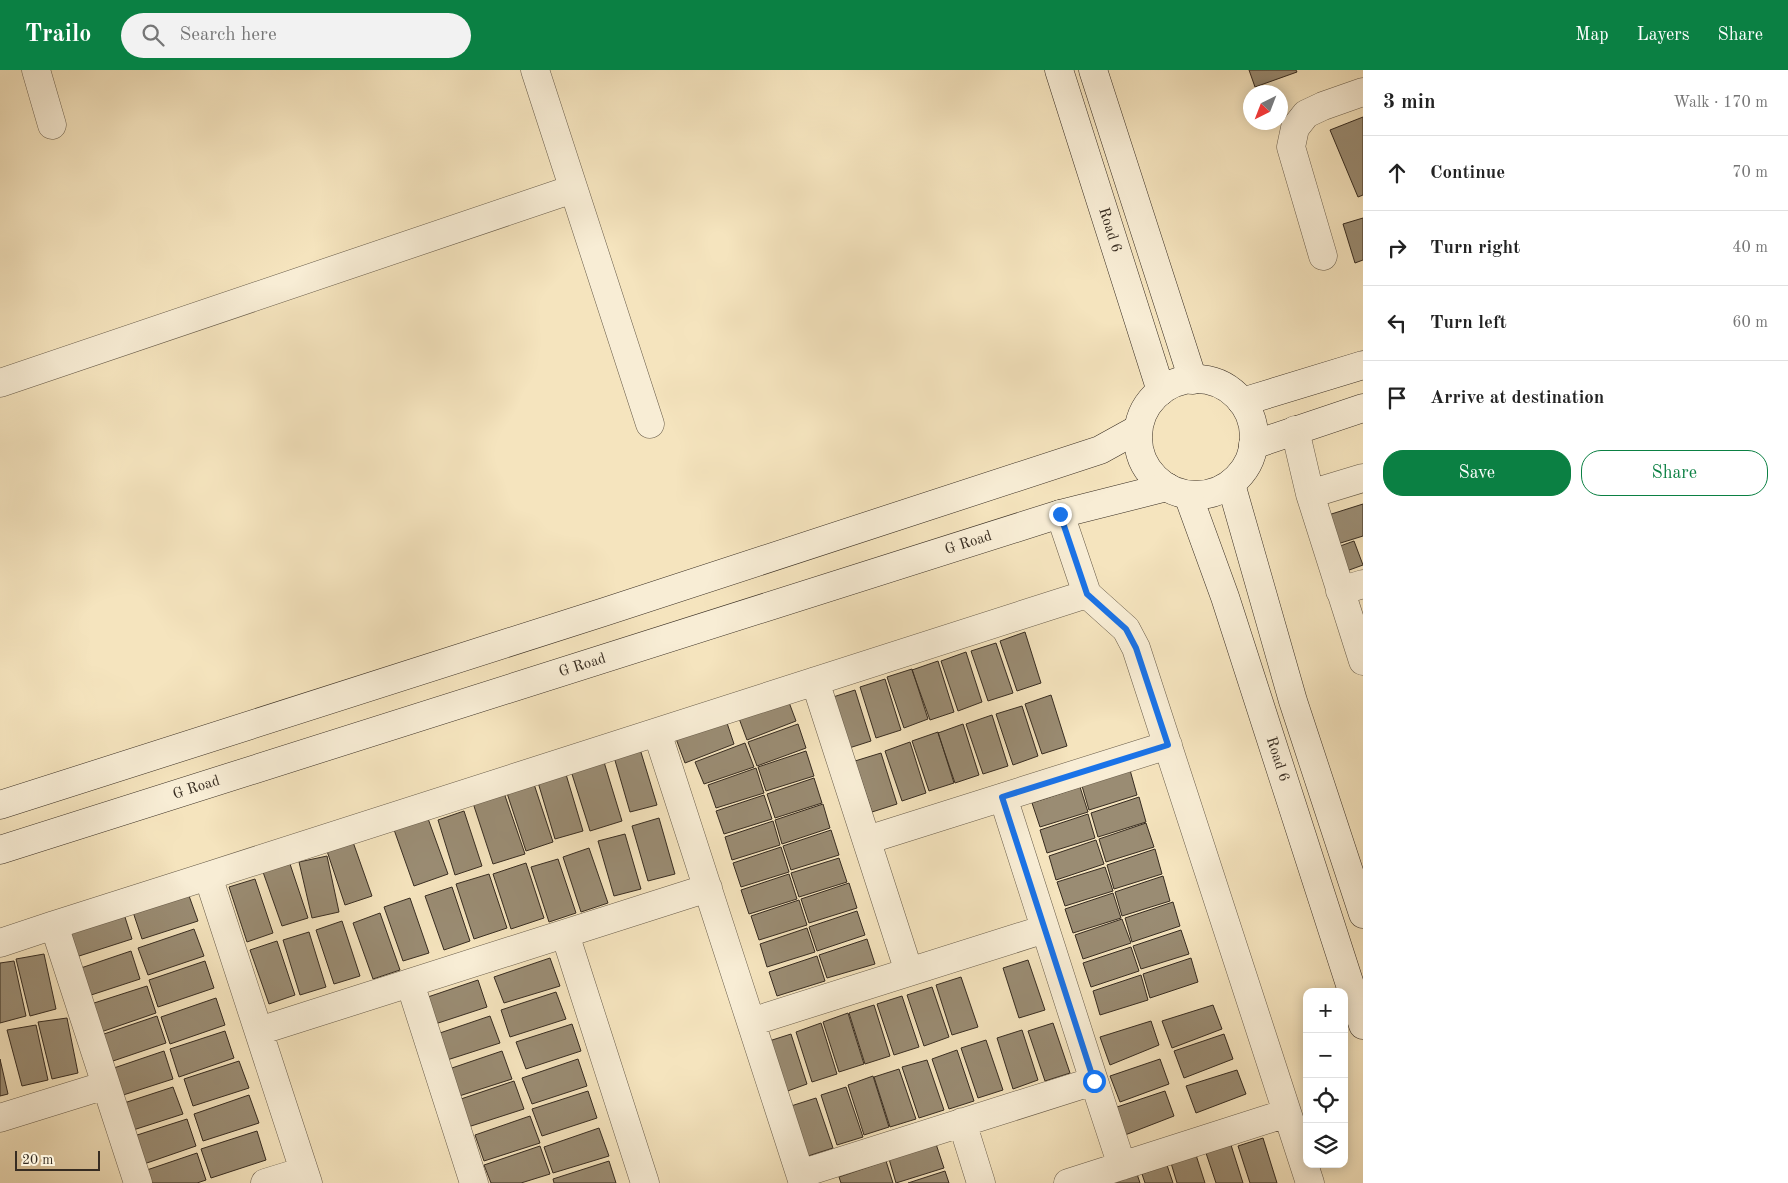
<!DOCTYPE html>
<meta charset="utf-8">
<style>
body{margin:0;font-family:"Old Standard TT",serif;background:#f2f2f2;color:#222}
.controls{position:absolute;right:15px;bottom:15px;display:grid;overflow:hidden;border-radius:10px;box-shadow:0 2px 12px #0003}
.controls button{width:45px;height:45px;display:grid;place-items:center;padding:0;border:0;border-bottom:1px solid #e0e0e0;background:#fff;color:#222;font:25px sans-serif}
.compass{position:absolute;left:1243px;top:15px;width:45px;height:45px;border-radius:50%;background:#fff;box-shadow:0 2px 12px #0003;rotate:222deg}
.scale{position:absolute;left:15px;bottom:12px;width:85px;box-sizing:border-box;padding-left:5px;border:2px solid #372c21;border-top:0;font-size:14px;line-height:18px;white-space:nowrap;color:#372c21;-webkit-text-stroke:4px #f8edd5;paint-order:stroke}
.stop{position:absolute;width:15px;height:15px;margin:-11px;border:4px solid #1a73e8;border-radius:50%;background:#fff}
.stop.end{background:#1a73e8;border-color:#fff;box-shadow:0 1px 5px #0008}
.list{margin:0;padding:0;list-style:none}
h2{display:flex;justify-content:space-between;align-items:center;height:65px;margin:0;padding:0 20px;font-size:21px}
h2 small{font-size:16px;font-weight:400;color:#767676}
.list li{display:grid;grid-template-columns:32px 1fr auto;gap:15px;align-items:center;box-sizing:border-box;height:75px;padding:0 20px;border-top:1px solid #e0e0e0}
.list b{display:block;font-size:19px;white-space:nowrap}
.list em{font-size:16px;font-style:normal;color:#767676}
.actions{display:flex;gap:10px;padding:15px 20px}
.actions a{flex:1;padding:11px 0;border:1px solid #0b8043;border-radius:20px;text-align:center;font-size:18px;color:#0b8043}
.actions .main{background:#0b8043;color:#fff}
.icon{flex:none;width:28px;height:28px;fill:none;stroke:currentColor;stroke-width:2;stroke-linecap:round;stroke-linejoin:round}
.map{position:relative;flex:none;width:1363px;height:1113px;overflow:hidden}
header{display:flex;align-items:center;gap:30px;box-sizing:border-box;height:70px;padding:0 25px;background:#0b8043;color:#fff}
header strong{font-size:24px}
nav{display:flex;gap:28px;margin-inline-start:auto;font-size:18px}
.search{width:350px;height:45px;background:#f2f2f2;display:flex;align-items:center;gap:12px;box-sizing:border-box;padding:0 18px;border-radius:28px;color:#767676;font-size:19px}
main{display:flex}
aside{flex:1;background:#fff}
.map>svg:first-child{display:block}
</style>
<header>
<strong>Trailo</strong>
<div class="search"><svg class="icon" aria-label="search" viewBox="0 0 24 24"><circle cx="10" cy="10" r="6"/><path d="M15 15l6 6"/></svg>Search here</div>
<nav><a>Map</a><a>Layers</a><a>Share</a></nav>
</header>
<main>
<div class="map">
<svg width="1363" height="1113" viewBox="0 0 1363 1113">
<rect width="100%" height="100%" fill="#f5e4be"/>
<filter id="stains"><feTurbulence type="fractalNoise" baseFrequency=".004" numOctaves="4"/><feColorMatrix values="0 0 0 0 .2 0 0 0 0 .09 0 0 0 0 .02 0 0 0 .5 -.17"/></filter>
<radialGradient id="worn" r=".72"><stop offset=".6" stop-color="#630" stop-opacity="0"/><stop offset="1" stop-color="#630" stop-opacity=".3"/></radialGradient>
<path fill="#9a8c73" stroke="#372c21" d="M1249,0h47l1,2 -42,15z
M1363,47v78l-5,2 -28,-67z
M1363,148v42l-8,3 -12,-39z
M1363,434v32l-32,10 -9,-29z
M1354,471l9,24 -22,8 -9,-24z
M1025,562l16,51 -24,8 -17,-50z
M996,573l17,50 -25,8 -17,-50z
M966,582l16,50 -24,9 -17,-50z
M938,591l16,51 -24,8 -18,-50z
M912,599l16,50 -24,9 -17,-51z
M885,609l16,51 -25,8 -16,-51z
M855,620l16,51 -25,8 -16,-51z
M1051,625l16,51 -25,8 -17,-50z
M787,627l9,24 -49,19 -10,-27z
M1022,636l16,50 -25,9 -17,-51z
M992,645l16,51 -25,8 -17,-50z
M726,650l8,24 -49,19 -10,-27z
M798,654l8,24 -49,18 -9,-24z
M963,654l16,51 -24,8 -17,-50z
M938,662l16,51 -25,8 -17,-50z
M910,672l16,51 -24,8 -17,-50z
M745,673l9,24 -50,17 -9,-22z
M640,679l17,56 -27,7 -16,-55z
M806,681l8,25 -48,15 -8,-24z
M881,683l16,51 -25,8 -17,-51z
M604,692l18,59 -32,10 -19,-60z
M756,698l8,25 -48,15 -8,-23z
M1130,700l7,25 -48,15 -7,-24z
M565,701l18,60 -28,8 -18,-60z
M532,708l21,64 -27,9 -21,-64z
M814,708l8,25 -47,15 -8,-24z
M502,717l23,67 -32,10 -22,-67z
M1080,717l8,25 -48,15 -8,-24z
M764,725l8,24 -48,15 -8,-23z
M1139,727l7,25 -48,15 -7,-24z
M823,734l7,24 -48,16 -7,-24z
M464,741l18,55 -27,9 -17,-55z
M426,743l22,61 -34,12 -22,-62z
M1088,744l7,24 -48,15 -7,-23z
M659,748l16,56 -27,7 -16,-55z
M773,751l7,24 -48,15 -7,-23z
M1146,753l8,24 -48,15 -7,-23z
M831,760l8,25 -48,15 -8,-24z
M625,764l16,55 -27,7 -16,-55z
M1096,770l8,24 -48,16 -7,-24z
M353,772l19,54 -27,9 -18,-54z
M781,777l8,25 -48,15 -8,-24z
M589,778l19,55 -27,9 -18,-55z
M1155,779l7,25 -48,15 -7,-24z
M327,786l12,56 -27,6 -13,-56z
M839,788l8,24 -48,15 -8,-24z
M558,789l18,54 -27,9 -18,-55z
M526,793l18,55 -33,11 -18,-55z
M290,794l18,54 -26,8 -19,-54z
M1105,797l8,24 -48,15 -8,-24z
M489,804l18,54 -33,11 -18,-55z
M789,804l8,25 -48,15 -8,-24z
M1163,806l7,25 -48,15 -7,-24z
M255,809l18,54 -26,9 -18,-55z
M849,813l8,25 -48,15 -8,-24z
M452,817l18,54 -26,9 -19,-54z
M188,823l10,28 -56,18 -9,-27z
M1113,823l8,25 -48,15 -8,-24z
M410,828l19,55 -26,8 -19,-54z
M799,830l8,25 -48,15 -8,-24z
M1173,832l7,24 -48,16 -7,-24z
M123,841l9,28 -56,18 -9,-27z
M857,841l8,24 -48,16 -8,-24z
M380,843l20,57 -27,9 -20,-56z
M1122,849l9,24 -48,16 -8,-24z
M342,851l18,55 -26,8 -18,-54z
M807,858l8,24 -48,15 -7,-23z
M194,859l10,27 -56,19 -10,-27z
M1181,860l8,24 -48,15 -8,-23z
M309,862l17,55 -26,8 -17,-55z
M867,869l8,25 -48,14 -8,-23z
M277,871l18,54 -26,9 -19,-54z
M1131,877l8,24 -48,16 -8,-24z
M131,881l9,28 -55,18 -10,-27z
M44,884l12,55 -26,7 -14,-57z
M817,886l8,25 -48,15 -8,-24z
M550,888l10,28 -56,17 -10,-26z
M1191,888l7,24 -48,16 -7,-24z
M1028,890l17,50 -26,8 -16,-50z
M14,891l12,55 -26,7v-60z
M205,891l9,27 -56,19 -9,-27z
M1141,905l7,25 -48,15 -7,-24z
M961,907l17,50 -26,8 -16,-50z
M478,910l9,27 -55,18 -10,-26z
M147,916l9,27 -55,19 -10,-28z
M932,917l17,50 -25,9 -17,-51z
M556,922l10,27 -56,18 -9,-27z
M902,926l17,51 -25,8 -17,-51z
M216,928l9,27 -55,19 -9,-27z
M874,935l16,51 -25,8 -16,-51z
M1213,935l9,24 -50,19 -10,-27z
M848,943l16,51 -25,8 -16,-50z
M157,946l9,27 -56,19 -9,-27z
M490,946l10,27 -56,18 -10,-26z
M67,948l11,55 -26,6 -14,-57z
M1151,951l8,24 -49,20 -10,-28z
M821,953l16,51 -25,8 -16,-50z
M1053,953l17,50 -25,8 -17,-50z
M572,954l9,27 -55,18 -10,-27z
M36,955l12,55 -26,6 -15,-56z
M1022,960l16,50 -25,9 -16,-51z
M225,961l9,27 -55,19 -9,-28z
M791,964l16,50 -25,9 -16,-51z
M1224,964l9,25 -49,19 -10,-27z
M986,970l17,50 -25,8 -17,-50z
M957,980l17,51 -25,8 -17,-50z
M164,981l9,28 -56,18 -9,-27z
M502,981l10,28 -56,18 -10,-27z
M0,989l8,35 -8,2z
M578,989l9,27 -55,18 -10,-26z
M1160,989l9,25 -49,18 -10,-26z
M927,990l17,50 -25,8 -17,-51z
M239,991l10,27 -56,18 -9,-27z
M899,999l17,50 -26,8 -16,-50z
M1237,1000l9,24 -50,19 -10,-27z
M873,1006l16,51 -25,8 -16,-50z
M514,1011l10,28 -56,18 -10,-27z
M173,1017l10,27 -56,18 -9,-27z
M846,1017l17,50 -26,8 -16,-50z
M588,1021l9,27 -55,18 -10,-27z
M1165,1021l9,25 -49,19 -11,-27z
M249,1025l10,28 -56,18 -9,-27z
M816,1028l17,50 -25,8 -17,-50z
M530,1046l10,27 -56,18 -9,-26z
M187,1049l9,27 -55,19 -10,-28z
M599,1058l10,28 -56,17 -9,-26z
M257,1061l9,29 -55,18 -10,-29z
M1263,1068l14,45h-27l-12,-37z
M936,1074l8,24 -48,15 -7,-24z
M1231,1075l12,38h-27l-10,-30z
M540,1076l10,28 -29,9h-30l-7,-18z
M197,1083l9,27 -9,3h-52l-4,-11z
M1196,1085l9,28h-28l-6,-20z
M609,1091l7,22h-62l-1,-4z
M886,1091l7,22h-52l-2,-6z
M1167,1095l6,18h-28l-3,-9z
M945,1101l4,12h-41z
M1137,1104l3,9h-28z"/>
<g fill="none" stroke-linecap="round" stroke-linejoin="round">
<g stroke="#665a48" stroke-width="29">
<path id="street" d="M36,0l16,55
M535,0l115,354
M1323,186l-32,-109 4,-19 11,-14 17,-8 40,-14
M0,313l573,-194
M1295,360l15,64 53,167
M1310,424l53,-16
M1060,444l27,80 39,35 10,19 174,535
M1340,521l23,-7
M815,611l94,291
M657,662l146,451
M867,770l301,-95
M54,855l154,-49
M565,864l80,249
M0,873l54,-18 84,258
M410,913l64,200
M751,952l294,-93
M259,961l449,-143
M1094,1011l28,85
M0,1048l106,-33
M962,1052l19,61
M800,1104l294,-93 -91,-284
M265,1113l39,-12
M308,1113l-100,-307 879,-282
M1068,1113l219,-70"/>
</g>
<g stroke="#372c21" stroke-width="29">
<g id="secondary">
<path id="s1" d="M1059,0l102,321"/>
<path d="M1093,0l100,310"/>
<circle cx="1196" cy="367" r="58"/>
<path d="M1242,332l121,-37"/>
<path d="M1253,375l110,-37"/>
<path d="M1231,414l62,217 70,213"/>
<path id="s2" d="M1188,425l37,102 138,428"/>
<path d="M0,735l604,-193 496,-162 38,-21"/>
<path id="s3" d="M0,780l1060,-336 107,-27"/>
</g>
</g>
<use href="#street" stroke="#f8edd5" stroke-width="28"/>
<use href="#secondary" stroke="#f8edd5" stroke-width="28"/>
</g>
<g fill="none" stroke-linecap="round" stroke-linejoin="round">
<path stroke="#1a73e8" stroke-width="6" d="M1060,444l27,80 39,35 10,19 32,97 -166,52 92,284"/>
</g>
<g text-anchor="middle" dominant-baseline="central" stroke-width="4.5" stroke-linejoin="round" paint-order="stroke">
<g font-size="15" fill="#372c21" stroke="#f8edd5">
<text stroke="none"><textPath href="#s1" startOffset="168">Road 6</textPath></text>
<text stroke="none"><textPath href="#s3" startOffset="1016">G Road</textPath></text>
<text stroke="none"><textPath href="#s3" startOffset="611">G Road</textPath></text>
<text stroke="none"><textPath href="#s2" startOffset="279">Road 6</textPath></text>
<text stroke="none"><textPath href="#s3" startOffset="206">G Road</textPath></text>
</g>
</g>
<rect width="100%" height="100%" filter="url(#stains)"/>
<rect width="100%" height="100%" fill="url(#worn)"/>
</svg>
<div class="controls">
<button>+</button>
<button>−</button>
<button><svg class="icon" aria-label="locate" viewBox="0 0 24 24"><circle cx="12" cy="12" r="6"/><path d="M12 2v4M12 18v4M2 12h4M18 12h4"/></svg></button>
<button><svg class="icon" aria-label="layers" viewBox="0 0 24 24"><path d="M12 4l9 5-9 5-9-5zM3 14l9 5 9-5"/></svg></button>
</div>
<svg class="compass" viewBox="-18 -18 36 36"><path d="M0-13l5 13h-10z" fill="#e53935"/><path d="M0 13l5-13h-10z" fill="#767676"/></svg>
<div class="scale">20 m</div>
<div class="stop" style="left:1094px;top:1011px"></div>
<div class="stop end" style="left:1060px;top:444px"></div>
</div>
<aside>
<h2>3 min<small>Walk · 170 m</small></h2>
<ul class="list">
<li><svg class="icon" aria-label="ahead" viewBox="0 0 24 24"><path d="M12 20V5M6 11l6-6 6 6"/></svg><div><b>Continue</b></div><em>70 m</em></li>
<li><svg class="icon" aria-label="right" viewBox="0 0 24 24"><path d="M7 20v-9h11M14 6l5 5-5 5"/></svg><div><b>Turn right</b></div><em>40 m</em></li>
<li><svg class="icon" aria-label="left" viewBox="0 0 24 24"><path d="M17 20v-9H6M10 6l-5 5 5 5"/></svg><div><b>Turn left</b></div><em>60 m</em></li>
<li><svg class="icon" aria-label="arrive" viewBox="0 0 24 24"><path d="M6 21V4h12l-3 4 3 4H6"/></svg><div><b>Arrive at destination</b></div></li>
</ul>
<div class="actions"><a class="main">Save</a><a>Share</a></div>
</aside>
</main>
